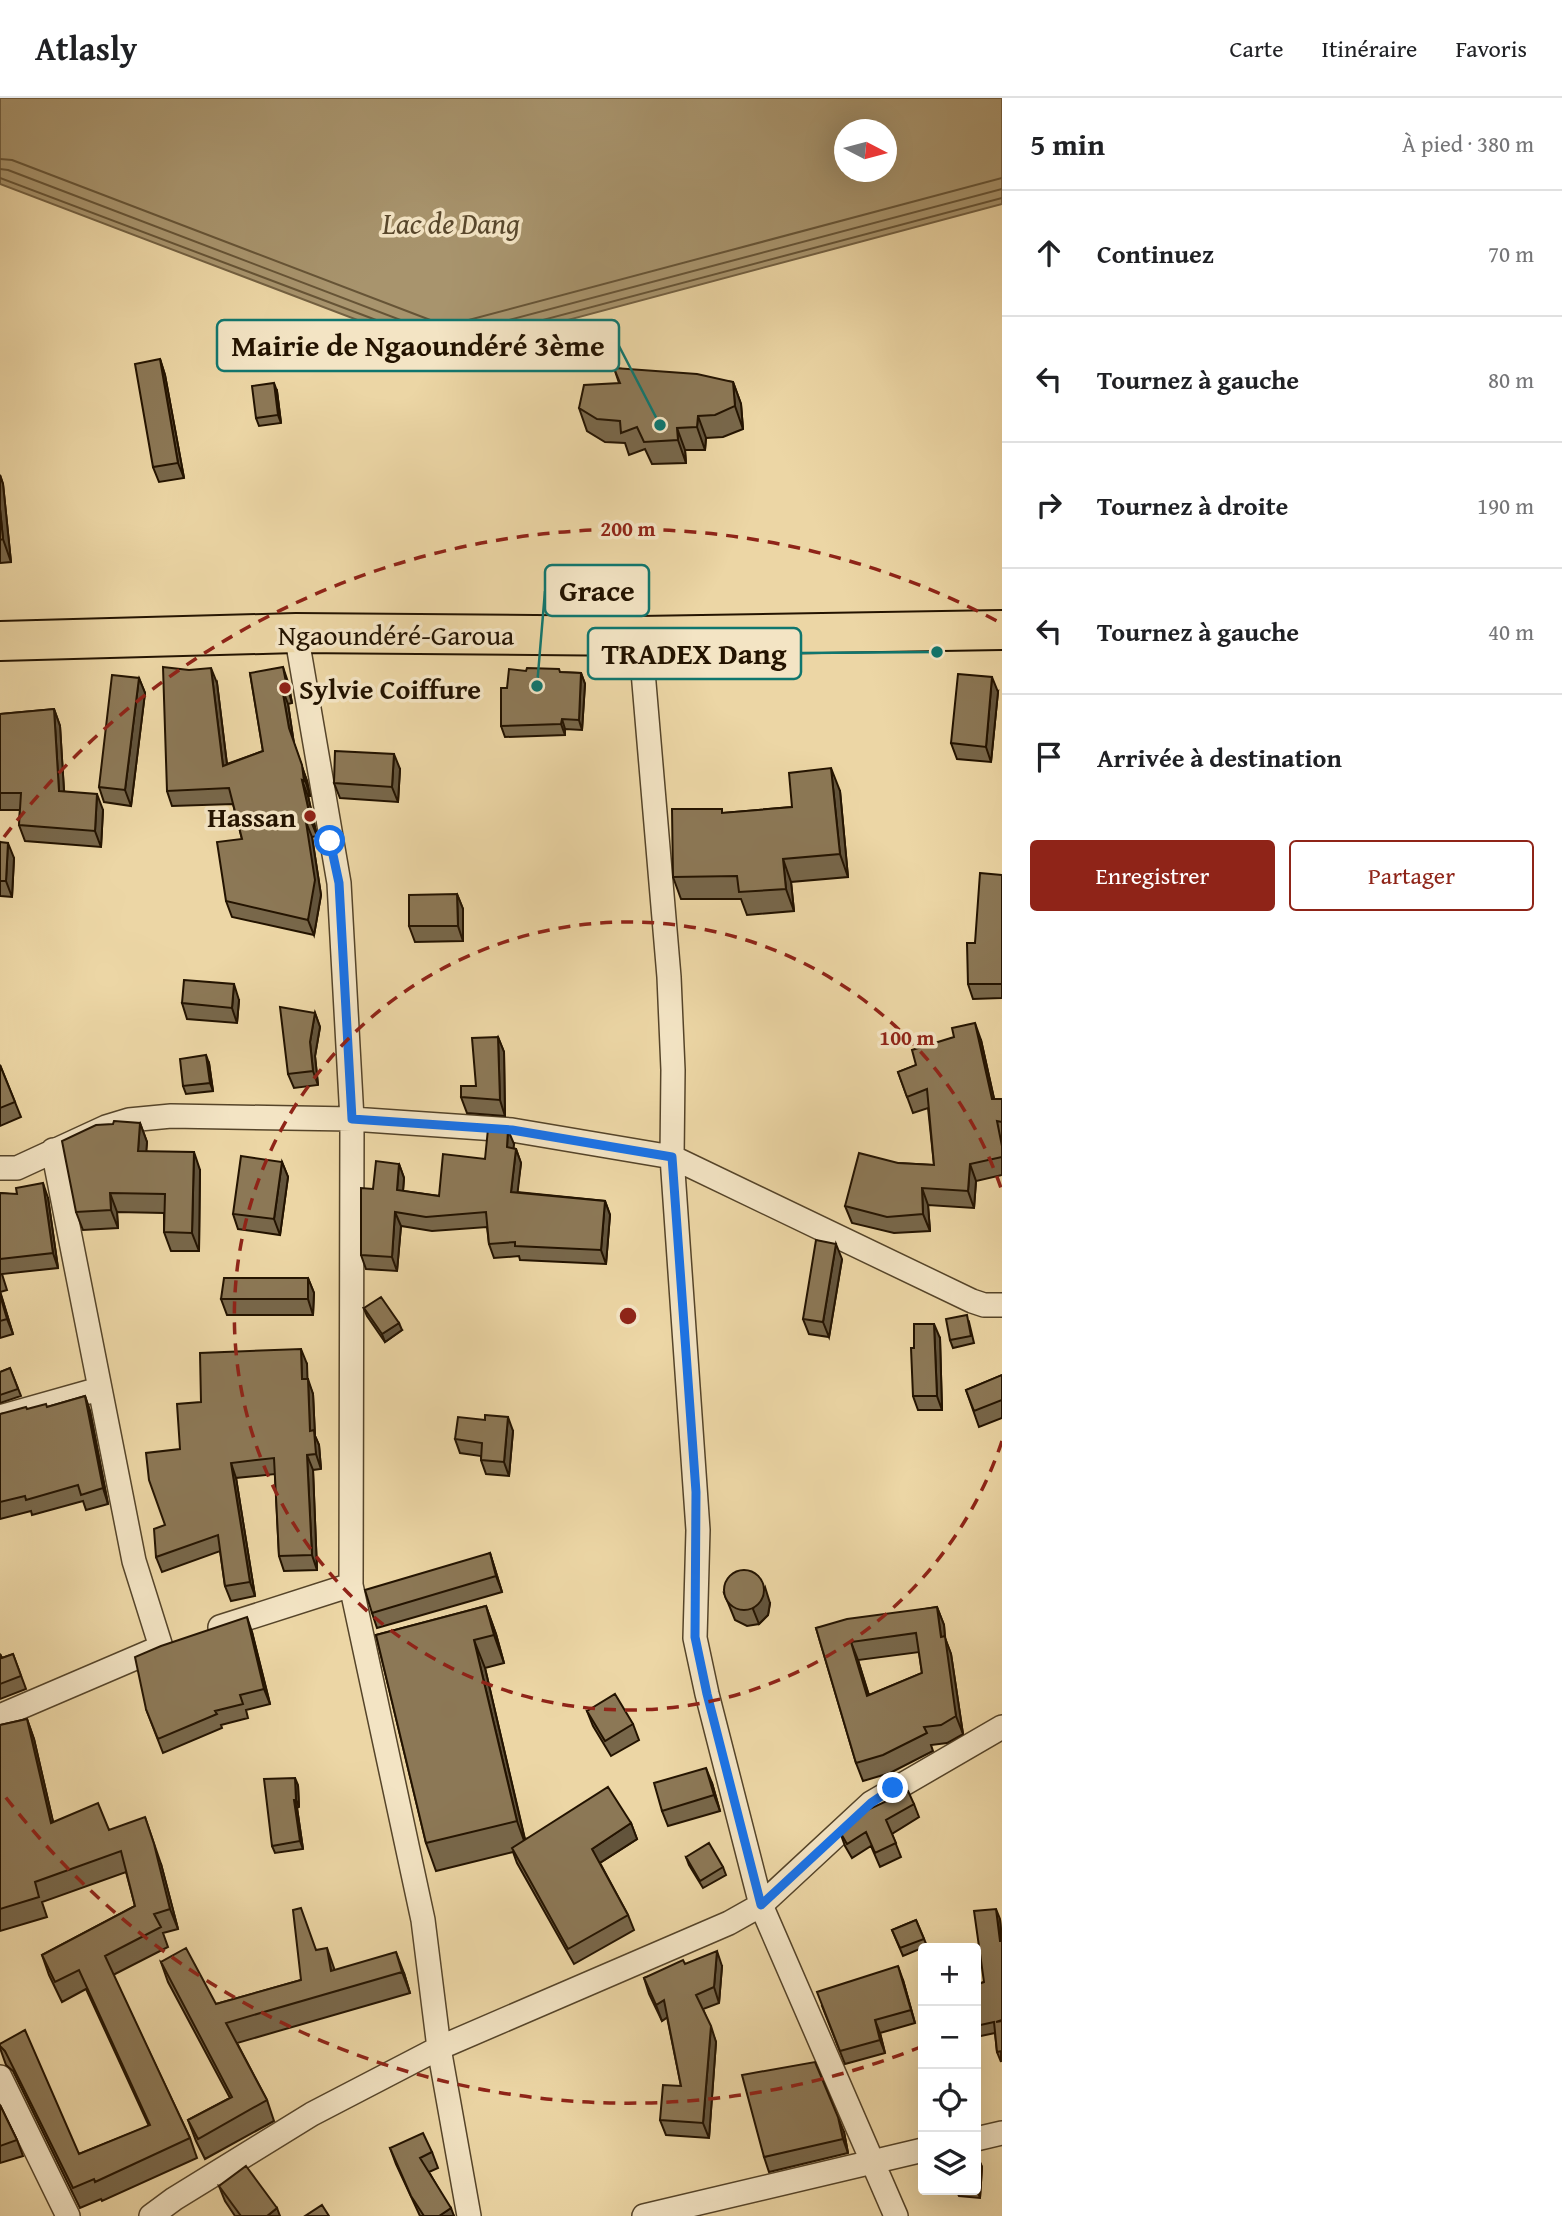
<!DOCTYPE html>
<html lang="fr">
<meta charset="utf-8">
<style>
body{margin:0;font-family:"Gentium Book Plus",serif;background:#f6f6f6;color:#202124}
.controls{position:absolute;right:21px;bottom:21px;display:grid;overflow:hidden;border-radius:7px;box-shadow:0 7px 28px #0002}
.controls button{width:63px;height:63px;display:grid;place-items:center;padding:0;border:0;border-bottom:2px solid #e0e0e0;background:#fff;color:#202124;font:35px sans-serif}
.compass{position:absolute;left:834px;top:21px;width:63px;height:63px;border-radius:50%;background:#fff;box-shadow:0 7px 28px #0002;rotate:96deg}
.stop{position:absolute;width:21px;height:21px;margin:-16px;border:5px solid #1a73e8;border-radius:50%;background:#fff}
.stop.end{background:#1a73e8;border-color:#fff;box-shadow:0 2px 7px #0008}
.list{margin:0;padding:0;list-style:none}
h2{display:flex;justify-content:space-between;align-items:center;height:91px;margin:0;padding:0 28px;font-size:30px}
h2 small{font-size:23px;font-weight:400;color:#757577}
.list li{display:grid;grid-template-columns:46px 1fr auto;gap:21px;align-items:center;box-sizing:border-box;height:126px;padding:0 28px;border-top:2px solid #e0e0e0}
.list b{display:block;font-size:26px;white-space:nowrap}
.list em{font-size:23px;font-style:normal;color:#757577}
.actions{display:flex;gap:14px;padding:21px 28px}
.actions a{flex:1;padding:16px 0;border:2px solid #8f2418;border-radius:7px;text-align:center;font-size:24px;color:#8f2418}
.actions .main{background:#8f2418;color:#fff}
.icon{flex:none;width:38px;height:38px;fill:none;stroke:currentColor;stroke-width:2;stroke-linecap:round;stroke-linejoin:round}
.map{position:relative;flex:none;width:1002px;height:2118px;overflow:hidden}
header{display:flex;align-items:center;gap:42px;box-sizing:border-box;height:98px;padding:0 35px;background:#fff;border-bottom:2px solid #e0e0e0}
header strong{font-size:33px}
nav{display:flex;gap:38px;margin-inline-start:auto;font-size:24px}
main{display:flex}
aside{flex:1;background:#fff}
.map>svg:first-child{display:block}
</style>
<header>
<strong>Atlasly</strong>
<nav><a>Carte</a><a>Itinéraire</a><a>Favoris</a></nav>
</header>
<main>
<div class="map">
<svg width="1002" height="2118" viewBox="0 0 1002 2118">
<rect width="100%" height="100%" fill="#ecd6a5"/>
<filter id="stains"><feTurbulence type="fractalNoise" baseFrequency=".00286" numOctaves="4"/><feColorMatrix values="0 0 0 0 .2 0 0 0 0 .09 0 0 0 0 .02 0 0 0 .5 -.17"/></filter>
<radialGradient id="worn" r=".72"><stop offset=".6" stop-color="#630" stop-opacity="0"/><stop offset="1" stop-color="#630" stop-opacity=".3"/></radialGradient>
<path fill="#a8946d" stroke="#736041" stroke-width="2" fill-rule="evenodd" d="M0,0h1002v106l-558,149 -444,-169zM844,32h42v42h-42z"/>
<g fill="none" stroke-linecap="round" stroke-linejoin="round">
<path stroke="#665436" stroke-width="2" d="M0,61l12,1 434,166 556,-148
M0,71l8,1 437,167 557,-148
M0,80l445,168 557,-148"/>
<g stroke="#554429" stroke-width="26">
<path id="street" d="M296,535l43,250 13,236 -1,466 72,335 16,128 30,168
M640,538l29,341 4,93 -1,87 26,373 -3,108 12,56 54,211 135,311
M53,1052l81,411 27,86
M0,1070h17l89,-41 23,-7 42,-4 181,3 160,11 160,27 300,144 12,4h18
M0,1319l99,-28
M220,1529l131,-42
M0,1618l161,-69
M0,1979l68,139
M976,2041l26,-6
M151,2118l23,-17 138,-85 127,-66 290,-125 32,-18 110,-102 131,-76
M644,2118l279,-66"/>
</g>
<g stroke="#231300" stroke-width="42">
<path id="highway" d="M0,543l296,-8 344,3 362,-6"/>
</g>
<use href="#street" stroke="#f3e4c4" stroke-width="23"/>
<use href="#highway" stroke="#ecd6a5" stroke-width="38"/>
</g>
<path fill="#78674a" stroke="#231300" stroke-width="2" fill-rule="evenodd" d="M160,261l5,16 19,103 -25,4 -6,-15z
M614,270l119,14 8,22 2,25 -20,8 -17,1 -1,12h-20l1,13 -34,1 -7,-15 -16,6 -4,-12 -20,-1 -18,-11 -8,-23 40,-25z
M277,293l4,32 -22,3 -3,-8z
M0,377l3,9 8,78 -11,1z
M526,573l55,2 4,11 -3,46 -17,-1v6l-60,2 -4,-11 6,-38z
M250,575l38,9 4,21 -4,1 6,40 13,37 3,15h-2l9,40 -5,1 9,58 -7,40 -82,-18 -6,-16 16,-62 -9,-35 -61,2 -5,-15 50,-108 10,81 36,-13z
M139,580l6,15 -14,113 -27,-4 -5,-15z
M998,594l-7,70 -34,-3 -6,-16z
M54,611l6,17 4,65 39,19 -2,37 -76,-6 -6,-16 1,-15h-20v-96z
M400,671l-2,33 -58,-4 -6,-15z
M840,693l8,86 -57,5 3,29 -47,4 -6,-16h-60l-8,-22 50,-64 69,-6z
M0,744l14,16 -2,39 -12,-1z
M1002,777v123l-29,1 -5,-15 7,-41z
M457,796l6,15v32l-48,1 -6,-16z
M239,902l-2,23 -50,-4 -5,-16z
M315,915l5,14 -5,29 3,29 -24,3 -6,-14z
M498,939l6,15 1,64 -38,-3 -6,-16 15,-11z
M981,942l13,59h8v76l-26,6 -2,27 -46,-3 2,26 -36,2 -42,-10 -7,-17 53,-43 36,2 -6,-57 -15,5 -15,-41z
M209,965l4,28 -27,3 -3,-8z
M0,967l21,52 -21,9z
M140,1025l7,19 -1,9 54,19 -1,81h-28l-7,-19v-19l-47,-1 1,16 -35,2 -7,-18z
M514,1046l-1,4 3,1 5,14 -4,29 88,9 5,14 -4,49 -86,-4 -1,-4 -25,2 -5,-14 -2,-17 -55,4 -31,-5 -4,45 -31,-2 -5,-14 12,-66 26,-25 5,14 -1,13 36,5 46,-37z
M282,1064l6,15 -8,58 -42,-6 -5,-15z
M0,1095l48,5 10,70 -56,6 5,16 -7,2 13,42 -13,4z
M842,1161l-13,78 -20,-3 -6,-15z
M308,1180l6,15 -1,22h-86l-6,-16z
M364,1211l38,21 -17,12 -18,-26z
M969,1224l5,21 -21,5 -3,-8z
M940,1240l2,72h-24l-5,-14 1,-48z
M307,1266v15l6,15 2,42 4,9 2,24 -8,1 4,100 -33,1 -5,-15 -4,-82 -39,4 19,118 -24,5 -6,-15 -5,-35 -58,21 -6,-15 9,-32 15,-76 21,-47z
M10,1270l11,28 -21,7v-31z
M1002,1277v43l-23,9 -13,-37z
M85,1298l5,15 18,93 -22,6 -3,-9 -51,14 -1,-4 -31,8v-105l47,-7z
M513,1333l-4,45 -23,-2 -5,-14v-4l-21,-3 -5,-14z
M490,1455l12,39 -125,36 -5,-15z
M724,1495l46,10 -2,12 -9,9 -12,2 -12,-6z
M486,1508l10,28 8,29 -19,5 40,171 106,-16 6,16 -37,24 28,52 6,15 -60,34 -57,-101 -4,-11 -77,19 -10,-28 -50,-208z
M937,1509l7,18 1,13 6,16 12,80 -16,9 -16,2 2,6 -43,22 -27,8 -7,-18 -40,-135zM919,1554l3,21 -53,22 -11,-35z
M252,1534l18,72 -24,6 2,8 -27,7 1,3 -59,25 -17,-44z
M0,1556l2,4 11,-4 13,35 -26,10z
M587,1613l46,13 6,16 -28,16 -18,-30z
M27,1621l7,20 19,83 56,8 52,34 17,65 -15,4 5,14 -55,28 77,163 7,20 -95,43 -1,-2 -21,9 -67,-137 -7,-6 -6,-17v-4l79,110 70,-28 -63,-137 -24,13 -13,-27 -7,-20 93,-49 -9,-34 -84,30 5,15 -47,14v-206z
M712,1685l8,28 -52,15 -6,-15z
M298,1687l1,22 -2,1 6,41 -28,4 -3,-7z
M914,1706l5,13 -27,17 9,23 -21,10 -9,-21 -19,12 -7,-12 -5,-14z
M686,1759l37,10 3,8 -23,13 -14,-23z
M1000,1821l2,20 -1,123 -4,-10 -2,-19 -19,4v-52l8,-3z
M916,1822l11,26 -24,10 -11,-26z
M316,1852l18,20 70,3 6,20 -173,50 30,57 7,21 -69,38 -9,-18 -8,-21 42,-22 -62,-116 -7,-20 55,42 85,-24z
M685,1866l37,2 -3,37 -16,6 13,33 -7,96 -43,-3 -6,-15 21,-34 -14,-69 -5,4 -13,-27 -5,-16z
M903,1882l12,43 -35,10 5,20 -40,11 -23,-58z
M0,2007l17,35 6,16 -23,7z
M844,2034l4,21 -79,19 -5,-15z
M390,2050l42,4 6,16 -9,4 25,44h-34l-24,-52z
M979,2062l3,7 -2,31 -21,-2 -3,-6h20z
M219,2088l61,30h-45l-10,-15z"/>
<path fill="#62543c" stroke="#231300" stroke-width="2" d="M160,261l5,16 19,103 -6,-15z
M733,284l8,22 2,25 -8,-23z
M274,285l3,8 4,32 -3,-8z
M698,318l8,22 -1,12 -8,-23z
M677,330l8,22 1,13 -8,-23z
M0,377l3,9 8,78 -8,-23 -3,-30z
M283,569l5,15 4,21 -5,-16z
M211,570l6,15 12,98 -6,-15z
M581,575l4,11 -3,46 -3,-10z
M992,579l6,15 -7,70 -5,-15z
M139,580l6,15 -14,113 -6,-16z
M282,590l6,16 6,40 13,37 3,15 -21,-68z
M54,611l6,17 5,81 -6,-16z
M562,621l3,10v6l-4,-11z
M394,656l6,15 -2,33 -6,-15z
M831,670l9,23 8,86 -8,-23z
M302,682l6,16 9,40 -6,-15z
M97,696l6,16 -2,37 -6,-16z
M306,724l6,15 9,58 -7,40 -6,-15z
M8,745l6,15 -2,39 -6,-16z
M783,761l8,23 3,29 -8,-22z
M457,796l6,15v32l-5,-15z
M234,886l5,16 -2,23 -5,-15z
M315,915l5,14 -5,29 3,29 -5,-14 -3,-29z
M975,925l6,17 17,76 -6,-17z
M498,939l6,15 1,64 -5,-16z
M206,957l3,8 4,28 -3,-8z
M140,1025l7,19 -2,28 -7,-19z
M508,1032l6,14 -2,17 -5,-14z
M516,1051l5,14 -5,43 -5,-14z
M194,1054l6,18 -1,81 -7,-18z
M282,1064l6,15 -8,58 -6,-16z
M399,1066l5,14 -2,26 -5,-14z
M970,1066l6,17 -2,27 -6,-17z
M43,1085l5,15 10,70 -5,-15z
M922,1090l6,17 2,26 -7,-17z
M110,1095l7,19 1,16 -7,-18z
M605,1103l5,14 -4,49 -5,-14z
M395,1114l6,14 -4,45 -5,-14z
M836,1146l6,15 -13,78 -6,-15z
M308,1180l6,15 -1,22 -5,-16z
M0,1193l13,43 -6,-15z
M399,1225l3,7 -17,12 -3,-8z
M934,1226l6,14 2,72 -5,-14z
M301,1251l6,15 1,30 -6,-15z
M308,1281l5,15 2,42 4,9 2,24 -5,-15 -6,-23z
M85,1298l5,15 18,93 -5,-16z
M508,1319l5,14 -4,45 -5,-14z
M307,1357l6,15 4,100 -5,-15z
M231,1365l5,15 19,118 -5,-14z
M490,1455l5,16 7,23 -6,-16z
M765,1489l5,16 -2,12 -9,9 -6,-15z
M486,1508l10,28 8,29 -10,-28z
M937,1509l7,18 1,13 6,16 12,80 -7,-18 -15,-79z
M247,1519l5,15 18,72 -6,-15z
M474,1542l11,28 42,181 -10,-28z
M851,1544l7,18 16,53 -7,-17z
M27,1621l7,20 24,104 -7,-20z
M706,1670l6,15 8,28 -6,-16z
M295,1680l3,7 1,22 -3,-7z
M294,1702l3,8 6,41 -3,-8z
M145,1719l16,47 17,65 -8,-20z
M631,1725l6,16 -39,25 -6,-15z
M996,1811l4,10 2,29 -2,-7z
M327,1850l7,20 5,23 -8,-20z
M717,1853l5,15 -3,37 -5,-16z
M396,1854l8,21 6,20 -8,-21z
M898,1868l5,14 12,43 -4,-13z
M664,1902l5,16 -7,5 -6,-16z
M875,1922l5,13 5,20 -5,-13z
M711,1928l5,16 -7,96 -6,-15z
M838,2019l6,15 4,21 -5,-14z
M979,2062l3,7 -2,31 -3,-8z
M277,2110l3,8h-13z
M451,2110l3,8h-15z"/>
<path fill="#8c7856" stroke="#231300" stroke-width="2" fill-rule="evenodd" d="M160,261l18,104 -25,4 -18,-103z
M614,270l83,6 36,8 2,24 -20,9 -17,1 -1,11 -20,1 1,12 -34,2 -7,-15 -16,6 -1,-12 -23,-2 -18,-11 5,-23 36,-2z
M274,285l4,32 -22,3 -4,-32z
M0,411l3,30 -3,1z
M163,569l26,3 22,-2 12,98 40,-15 -13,-78 33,-6 4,20 -5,1 7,40 13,37 2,16 -2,-1 9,41 -5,1 9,58 -7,40 -82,-19 -9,-59 25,-3 -13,-51 -62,3z
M527,570l32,1 1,3 21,1 -2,47 -17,-1 -1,5 -60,2v-38h6l2,-19 17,2z
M958,576l34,3 -6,70 -35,-4z
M112,577l27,3 -14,112 -26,-3z
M54,611l5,82 38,3 -2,37 -76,-6 2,-32h-21v-79z
M335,653l59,3 -2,33 -58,-4z
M831,670l9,86 -57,5 3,30 -47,3 -2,-16 -64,1 -1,-68h50v4l70,-6 -3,-34z
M0,744l8,1 -2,38h-6z
M980,775l22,2v109h-34l-1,-41h8z
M457,796l1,32h-49v-31z
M184,882l50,4 -2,24 -50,-5z
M280,909l35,6 -5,29 3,29 -25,3z
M975,925l17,76h10v23l-5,-1 5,25v11l-32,7 -2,27 -46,-3 1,26 -36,3 -42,-11 14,-53 39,10 36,2 -7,-76 -20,8 -9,-25 18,-7 -4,-15 42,-13 -2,-9z
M498,939l2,63 -39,-3v-11h15l-4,-48z
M206,957l4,28 -27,3 -3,-27z
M0,967l15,37 -15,6z
M114,1023l26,2 -2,28 56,1 -2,81 -28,-1 1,-38 -55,-1 1,17 -35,2 -14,-71 34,-16 17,-1z
M488,1031l20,1 -1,17 9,2 -5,43 94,9 -4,49 -86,-4v-4l-26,2 -3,-32 -60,5 -31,-5 -3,45 -31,-2v-67l12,1 3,-28 23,3 -2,26 42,6 4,-42 42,5z
M241,1058l41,6 -8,57 -41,-5z
M43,1085l10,70 -53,6v-66l17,1 -1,-6z
M816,1142l20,4 -13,78 -20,-3z
M224,1180h84v21h-87z
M0,1197l7,24 -7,2z
M381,1199l18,26 -17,11 -18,-26z
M967,1217l4,21 -21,4 -4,-21z
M914,1226h20l3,72h-24l-2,-48h3z
M301,1251l1,30h6l2,52 4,-1 2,24 -9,1 5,100 -33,1 -5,-98 -43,5 19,119 -25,4 -7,-51 -62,22 -2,-28 11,-4 -16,-45 -3,-27 34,-4 -3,-45 24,-2 -1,-49z
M10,1270l8,21 -18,6v-23z
M1002,1277v25l-28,11 -8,-21z
M85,1298l18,92 -22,7 -3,-10 -52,15 -1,-4 -25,6v-88l26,-7 1,2 19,-5 1,3z
M485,1317l23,2 -4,45 -23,-2 1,-17 -27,-4 3,-22 27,3z
M490,1455l6,23 -124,37 -7,-23z
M724 1492a20 20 0 1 1 40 0a20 20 0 1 1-40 0Z
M486,1508l8,29 -20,5 43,181 -91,22 -50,-208z
M937,1509l4,30 4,-1 11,80 -15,9 -17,2 3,6 -44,22 -27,8 -40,-135 31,-9zM916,1535l6,40 -55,23 -16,-54z
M247,1519l17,72 -24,6 3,9 -28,7 2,3 -59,25 -12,-30 -11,-52 26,-11z
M0,1556l2,4 11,-4 8,22 -21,8z
M615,1596l18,30 -28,17 -18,-30z
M27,1621l24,104 47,-20 11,27 36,-13 9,27 16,65 -16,5 7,13 -56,29 85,182 -95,44 -1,-3 -21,9 -68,-137 -5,-5v-2l25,-14 54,124 71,-29 -71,-155 -24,12 -13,-27 93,-49 -14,-55 -86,31 4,15 -39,12v-184z
M706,1670l8,27 -52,16 -8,-28z
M295,1680l1,22h-2l6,41 -28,5 -8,-67z
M608,1689l23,36 -39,26 36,66 -60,34 -56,-101z
M908,1693l6,13 -28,16 10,23 -21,10 -9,-21 -19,12 -7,-12 23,-20z
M709,1745l14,24 -23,14 -14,-24z
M301,1810l15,42 11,-2 4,23 65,-19 6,20 -176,51 41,77 -69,39 -10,-19 44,-23 -71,-135 25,-14 30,56 85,-24 -8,-70z
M996,1811l4,32h2v79l-6,2 6,-1v30l-5,1 -3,-30 -18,4v-41l8,-3 -10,-71z
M916,1822l8,19 -24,9 -8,-18z
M717,1853l-3,36 -18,8 15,31 -8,97 -43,-3 3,-35 18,1 -17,-86 -8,5 -12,-27 39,-18 2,4z
M898,1868l13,44 -36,10 5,20 -40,11 -23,-59z
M815,1964l23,55 5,22 -79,18 -22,-82z
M0,2007l17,35 -17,6z
M423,2035l9,19 -12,6 31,50 -12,8h-15l-13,-20 -21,-48z
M976,2062h3l-2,30h-1z
M246,2068l31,42 -10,8h-26l-22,-30z
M322,2107l7,11h-24z"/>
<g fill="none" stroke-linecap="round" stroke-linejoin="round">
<path stroke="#1a73e8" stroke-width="9" d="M330,743l9,42 13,236 160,11 160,27 24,335 -1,145 12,57 54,211 110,-102 22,-15"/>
</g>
<g fill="none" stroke="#8f2418" stroke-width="3.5" stroke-dasharray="12 9">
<path d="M1002 1343A394 394 0 1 1 1002 1093"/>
<path d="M923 1948A787 787 0 0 1 4 1697M4 739A787 787 0 0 1 997 523"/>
</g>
<g fill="#8f2418" stroke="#f3e4c4" stroke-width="2.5">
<circle cx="285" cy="590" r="7"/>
<circle cx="310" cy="718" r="7"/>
</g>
<g text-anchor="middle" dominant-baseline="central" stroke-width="7" stroke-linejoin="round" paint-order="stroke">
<g font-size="28" fill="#231300" stroke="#f3e4c4">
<text x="396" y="536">Ngaoundéré-Garoua</text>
</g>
<g font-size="28" font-weight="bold" fill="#231300" stroke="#f3e4c4" text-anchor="start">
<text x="299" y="590">Sylvie Coiffure</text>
<text x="296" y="718" text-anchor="end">Hassan</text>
</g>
<g font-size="30" font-style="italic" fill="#58472c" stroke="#f3e4c4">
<text x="451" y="125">Lac de Dang</text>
</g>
</g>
<circle cx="628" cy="1218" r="10" fill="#8f2418" stroke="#f3e4c4" stroke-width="3.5"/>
<g font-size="21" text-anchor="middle" font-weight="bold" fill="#8f2418" stroke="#f3e4c4" stroke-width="7" stroke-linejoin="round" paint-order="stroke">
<text x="628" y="438">200 m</text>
<text x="907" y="947">100 m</text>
</g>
<path fill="none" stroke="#0f766e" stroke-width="2.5" d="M660 327L619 248M537 588L545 493M937 554L801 555"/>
<g fill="#0f766e" stroke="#f3e4c4" stroke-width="2.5">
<circle cx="660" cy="327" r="7"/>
<circle cx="537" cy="588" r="7"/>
<circle cx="937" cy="554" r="7"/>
</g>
<g fill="#f3e4c4" stroke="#0f766e" stroke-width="2.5">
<rect x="217" y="222" width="402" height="51" rx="7"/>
<rect x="545" y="467" width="104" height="51" rx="7"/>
<rect x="588" y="530" width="213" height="51" rx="7"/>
</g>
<g font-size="30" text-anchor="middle" font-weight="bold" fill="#231300">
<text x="418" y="258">Mairie de Ngaoundéré 3ème</text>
<text x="597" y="503">Grace</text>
<text x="694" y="566">TRADEX Dang</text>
</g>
<rect width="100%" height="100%" filter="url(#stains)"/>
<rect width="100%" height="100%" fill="url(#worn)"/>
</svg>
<div class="controls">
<button>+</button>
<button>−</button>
<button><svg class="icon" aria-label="locate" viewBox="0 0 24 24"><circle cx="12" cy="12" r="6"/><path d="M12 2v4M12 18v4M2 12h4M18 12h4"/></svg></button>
<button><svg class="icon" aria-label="layers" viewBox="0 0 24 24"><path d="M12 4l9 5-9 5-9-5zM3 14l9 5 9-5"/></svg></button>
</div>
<svg class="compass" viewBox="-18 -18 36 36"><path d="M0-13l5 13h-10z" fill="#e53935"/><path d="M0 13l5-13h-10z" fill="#757577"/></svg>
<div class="stop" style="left:330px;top:743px"></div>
<div class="stop end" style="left:893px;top:1690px"></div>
</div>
<aside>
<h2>5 min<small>À pied · 380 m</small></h2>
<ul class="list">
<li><svg class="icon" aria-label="ahead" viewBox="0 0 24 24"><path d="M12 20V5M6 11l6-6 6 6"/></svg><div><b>Continuez</b></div><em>70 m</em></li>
<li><svg class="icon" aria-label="left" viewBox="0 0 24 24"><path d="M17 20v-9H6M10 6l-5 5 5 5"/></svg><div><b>Tournez à gauche</b></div><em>80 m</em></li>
<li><svg class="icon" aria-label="right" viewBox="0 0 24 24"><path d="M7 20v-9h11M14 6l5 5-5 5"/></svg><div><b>Tournez à droite</b></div><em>190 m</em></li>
<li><svg class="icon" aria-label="left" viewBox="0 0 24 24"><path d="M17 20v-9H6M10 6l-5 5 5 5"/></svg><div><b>Tournez à gauche</b></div><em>40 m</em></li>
<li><svg class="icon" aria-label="arrive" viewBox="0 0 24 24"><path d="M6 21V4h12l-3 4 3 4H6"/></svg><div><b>Arrivée à destination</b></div></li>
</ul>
<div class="actions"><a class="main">Enregistrer</a><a>Partager</a></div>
</aside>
</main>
